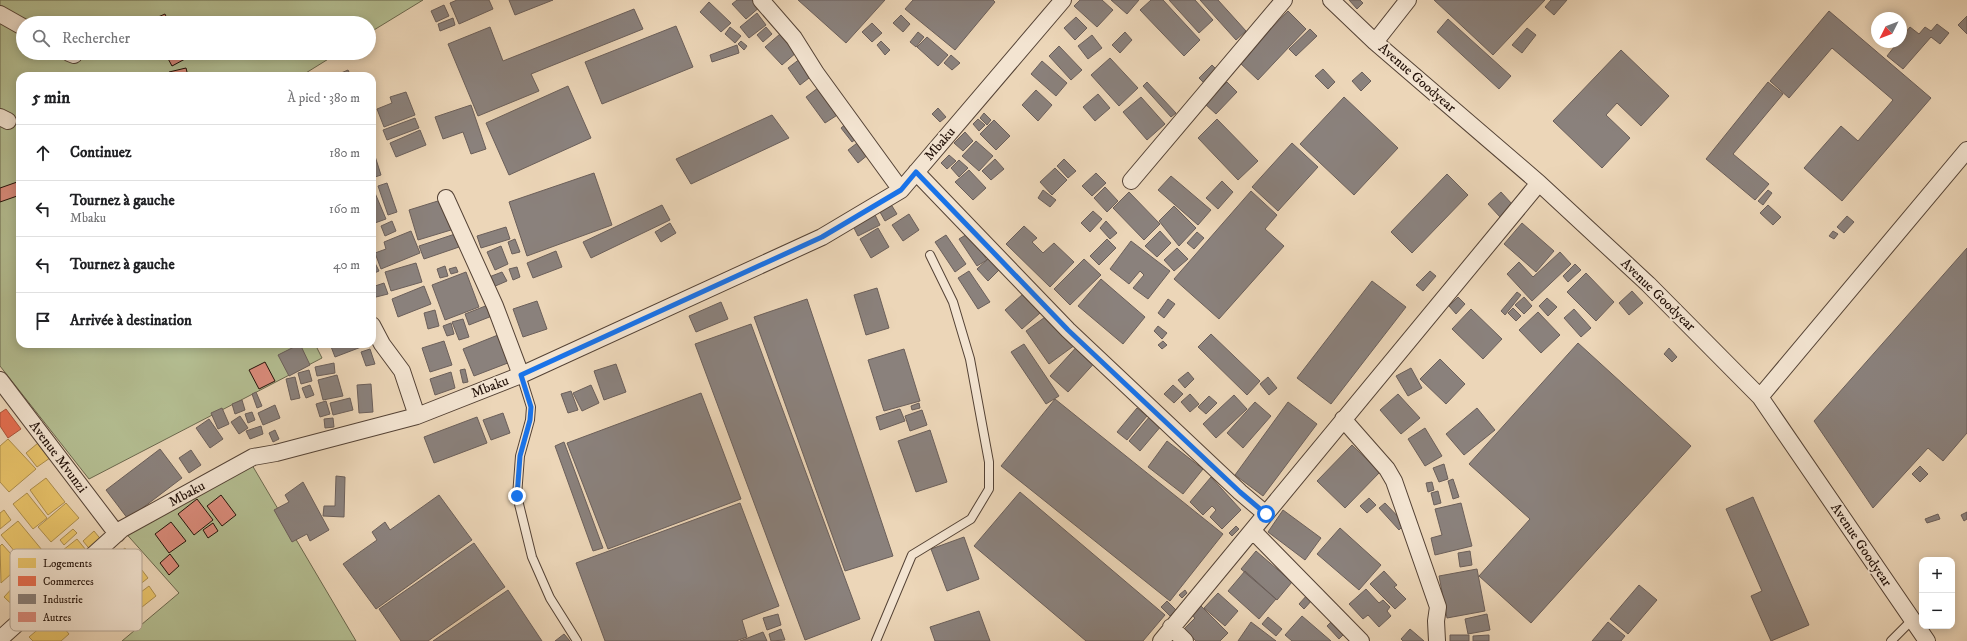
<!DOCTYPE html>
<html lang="fr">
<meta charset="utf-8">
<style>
body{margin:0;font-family:"IM FELL DW Pica",serif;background:#f6f6f6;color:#202124}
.controls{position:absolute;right:12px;bottom:12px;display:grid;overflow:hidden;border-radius:8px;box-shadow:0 2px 10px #0003}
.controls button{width:36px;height:36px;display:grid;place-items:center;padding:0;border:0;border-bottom:1px solid #e0e0e0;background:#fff;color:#202124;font:20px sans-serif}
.compass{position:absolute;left:1871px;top:12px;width:36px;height:36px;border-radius:50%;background:#fff;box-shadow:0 2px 10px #0003;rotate:228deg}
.stop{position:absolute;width:12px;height:12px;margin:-9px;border:3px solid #1a73e8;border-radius:50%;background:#fff}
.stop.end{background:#1a73e8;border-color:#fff;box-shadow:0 1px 4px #0008}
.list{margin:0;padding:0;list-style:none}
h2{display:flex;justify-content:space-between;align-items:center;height:52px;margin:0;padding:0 16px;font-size:17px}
h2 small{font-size:13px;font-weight:400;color:#757577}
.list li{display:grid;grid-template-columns:26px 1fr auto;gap:12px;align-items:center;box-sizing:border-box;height:56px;padding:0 16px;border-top:1px solid #e0e0e0}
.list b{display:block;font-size:15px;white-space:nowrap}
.list p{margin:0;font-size:13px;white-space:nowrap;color:#757577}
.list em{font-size:13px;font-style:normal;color:#757577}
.icon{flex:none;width:22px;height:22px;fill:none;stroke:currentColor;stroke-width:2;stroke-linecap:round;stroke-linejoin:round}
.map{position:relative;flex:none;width:1967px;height:641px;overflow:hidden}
.search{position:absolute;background:#fff;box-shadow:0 2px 10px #0003;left:16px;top:16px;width:360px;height:44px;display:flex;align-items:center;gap:10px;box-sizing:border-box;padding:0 14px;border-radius:22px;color:#757577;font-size:15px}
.panel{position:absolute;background:#fff;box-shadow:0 2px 10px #0003;left:16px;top:72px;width:360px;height:276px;border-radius:12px}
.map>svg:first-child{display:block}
</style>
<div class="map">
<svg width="1967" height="641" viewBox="0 0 1967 641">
<rect width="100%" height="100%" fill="#ecd6b8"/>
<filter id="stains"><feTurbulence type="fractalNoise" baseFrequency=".005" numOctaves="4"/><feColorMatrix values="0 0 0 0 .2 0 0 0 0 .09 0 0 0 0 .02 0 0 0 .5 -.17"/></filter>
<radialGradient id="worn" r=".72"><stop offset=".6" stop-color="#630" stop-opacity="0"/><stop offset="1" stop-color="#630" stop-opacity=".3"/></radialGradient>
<path fill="#b4be92" stroke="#6b684e" d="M0,0h423l-54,33v-10h-346v30h315l-37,23h-281v268h295l7,14 -233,121 -89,-113z
M252,465l104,176h-234l57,-48 -57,-64z"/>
<path fill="#e9c46a" stroke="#ad8e4d" d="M8,439l28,30 -27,23 -9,-10v-36z
M38,443l12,15 -13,9 -11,-14z
M46,478l19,24 -17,13 -18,-25z
M27,493l20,25 -14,11 -20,-25z
M66,503l13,15 -28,24 -13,-15z
M4,510l7,10 -11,9v-16z
M18,521l24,29 -17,14 -24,-29z
M73,529l4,4 -13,12 -4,-5z
M94,531l9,11 -11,10 -9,-11z
M77,539l13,16 -20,15 -12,-16z
M2,544l19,21 -20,18 -1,-37z
M125,548l23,30 -19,15 -23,-30z
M39,559l17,16 -35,38 -17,-16z
M149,586l7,10 -19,15 -8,-10z
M54,616l15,18 -8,7h-28l-4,-4z"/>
<path fill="#e76f51" stroke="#ac533b" d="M6,409l15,20 -13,9 -8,-12v-13z"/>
<path fill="#8a817c" stroke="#6b5f5a" d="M457,0h32l4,9 -34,15 -9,-21z
M509,0h44l-38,15z
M737,0h20l4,6 -15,13 -14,-15z
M798,0h87l-39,43z
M913,0h80l2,2 -40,48 -50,-41z
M1080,0h22l11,10 -16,17 -23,-21z
M1111,0h28l-12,14z
M1151,0h12l37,40 -16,16 -44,-46z
M1169,0h26l18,20 -14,13z
M1200,0h18l28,31 -10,9z
M1349,0h11l3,3 -6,6z
M1434,0h111l-52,55z
M1551,0h16l-13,15 -9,-8z
M709,2l22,21 -10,9 -21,-20z
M444,5l5,11 -13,6 -5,-11z
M634,9l9,20 -112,45 8,17 -61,25 -30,-72 42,-17 13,34z
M1288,11l18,18 -48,51 -19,-18z
M1829,11l102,87 -89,103 -38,-33 37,-42 17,15 35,-41 -61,-52 -43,50 -19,-17z
M757,13l9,12 -17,13 -9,-11z
M901,15l9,9 -7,8 -10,-9z
M1967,16v18l-9,-9z
M1076,17l11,11 -12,12 -11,-12z
M453,18l2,7 -15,6 -2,-7z
M1448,19l63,57 -12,13 -62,-57z
M872,23l10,10 -10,9 -10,-10z
M1937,24l12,9 -9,11 -9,-7 -28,32 -16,-13 11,-14h3v-4l9,-11 9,7 6,-7 6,4z
M676,26l17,41 -91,37 -17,-42z
M730,27l11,9 -6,7 -10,-9z
M766,27l6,7 -9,8 -6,-7z
M1527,28l9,7 -14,18 -10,-8z
M1310,29l7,7 -21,20 -7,-7z
M918,32l6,5 -8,10 -6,-5z
M1125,32l7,8 -12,13 -8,-8z
M780,34l17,18 -15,13 -17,-18z
M1092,35l10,13 -14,11 -10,-13z
M927,37l21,18 -10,11 -21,-19z
M741,41l6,5 -3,4 -6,-6z
M881,41l9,9 -5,5 -8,-10z
M737,45l2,8 -27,9 -2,-7z
M1059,46l23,24 -11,10 -22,-24z
M1621,50l48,46 -28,30 -24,-23 -11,12 24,23 -28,30 -49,-47z
M805,55l13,16 -18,14 -12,-17z
M951,55l9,8 -8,7 -8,-7z
M1110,58l28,30 -19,18 -28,-31z
M1042,61l25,22 -11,13 -25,-22z
M1212,65l7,7 -14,12 -6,-6z
M1323,69l12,13 -7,7 -13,-13z
M348,70l3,6h-17z
M1362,72l9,9 -10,10 -9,-10z
M1147,82l29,31 -5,4 -28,-31z
M1227,82l10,10 -21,22 -11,-10z
M1768,82l15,12 -50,60 36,30 -14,16 -49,-41z
M822,85l20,27 -17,11 -19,-26z
M568,86l23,52 -82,37 -23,-52z
M1036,90l16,15 -14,16 -16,-16z
M406,92l9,23 -31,12 -7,-18 15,-6 -2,-6z
M1098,94l12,14 -15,13 -12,-14z
M1141,97l24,27 -18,16 -24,-28z
M1344,97l54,51 -44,47 -54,-51z
M471,105l15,44 -15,5 -8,-22 -20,7 -8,-22z
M938,108l8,9 -6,5 -8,-8z
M984,113l7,7 -4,5 -7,-7z
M772,115l17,23 -98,46 -15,-25z
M415,118l4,10 -32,12 -4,-10z
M853,118l11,15 -12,9 -11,-14z
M978,119l7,6 -6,6 -6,-7z
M1217,119l41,42 -20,19 -40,-42z
M994,120l16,16 -14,14 -16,-16z
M420,130l6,15 -30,12 -6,-14z
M965,132l8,9 -10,10 -9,-8z
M865,137l10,12 -17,14 -10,-13z
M976,141l17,15 -14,15 -17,-15z
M1292,143l26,24 -40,44 -26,-24z
M372,153h2l7,22 -9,3z
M949,155l7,6 -9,8 -6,-6z
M995,159l9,10 -13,11 -9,-9z
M1064,159l12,12 -8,7 -11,-12z
M959,160l9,8 -9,9 -8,-9z
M1055,168l12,12 -15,15 -12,-13z
M969,170l17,18 -13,12 -18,-18z
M594,173l18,52 -85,31 -18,-54z
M1096,173l10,10 -14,13 -10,-10z
M1447,174l21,21 -56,58 -21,-21z
M1171,176l40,34 -13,15 -40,-35z
M1222,181l11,11 -15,17 -12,-11z
M387,183l10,29 -9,3 -10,-29z
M1105,187l13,14 -11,11 -13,-14z
M1043,190l13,10 -6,7 -12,-9z
M1768,190l4,3 -9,12 -5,-4z
M1251,191l26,24 -12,14 19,17 -65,73 -45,-40z
M1129,192l31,32 -16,16 -31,-32z
M1501,192l11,12 -12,13 -12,-13z
M375,193l11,26 -14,5v-29z
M887,198l10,16 -12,7 -9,-16z
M441,200l10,30 -33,10 -9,-30z
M662,205l8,15 -79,38 -8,-16z
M1768,205l13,12 -8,8 -13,-12z
M1174,206l22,22 -17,18 -20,-25z
M872,209l8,16 -22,11 -8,-16z
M1093,211l9,8 -12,13 -9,-9z
M909,214l10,16 -16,11 -11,-16z
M1847,216l7,6 -10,11 -7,-6z
M392,221l4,10 -11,5 -4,-10z
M1106,221l11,12 -7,6 -10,-11z
M670,223l6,10 -15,9 -6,-10z
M1522,223l32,28 -18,21 -32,-28z
M1024,226l13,12 -5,4 11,11 11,-10 20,19 -24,25 -44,-43z
M506,227l4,12 -29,9 -4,-12z
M878,228l11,19 -18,11 -11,-19z
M411,231l9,22 -39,16 -6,-16 11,-4 -2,-7z
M1160,231l11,12 -14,14 -12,-11z
M1833,231l5,3 -4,5 -5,-3z
M1197,232l7,6 -10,11 -7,-6z
M458,233l4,13 -38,13 -5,-13z
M969,233l18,27 -10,6 -18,-27z
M946,235l20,29 -11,8 -20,-30z
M515,239l5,13 -8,2 -4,-12z
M1107,239l9,9 -17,17 -9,-9z
M1131,241l39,30 -22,28 -15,-11 11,-13 -4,-4 -11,13 -19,-15z
M501,246l7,18 -13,6 -8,-18z
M1177,248l11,11 -14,12 -10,-11z
M1967,248v185l-24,28 -15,-13 -55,60 -59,-87z
M556,251l6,16 -29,11 -6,-15z
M1560,252l11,12 -39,37 -25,-27 12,-12 14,15z
M372,257l7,14 -7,3z
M989,258l10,12 -11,11 -11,-12z
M1084,259l17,16 -31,30 -16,-16z
M416,263l6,19 -31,9 -6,-19z
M1575,264l6,6 -13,12 -5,-6z
M445,266l3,10 -8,2 -3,-9z
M456,267l2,5 -7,2 -2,-5z
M517,267l3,10 -7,3 -4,-11z
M969,271l21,31 -12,7 -20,-31z
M1430,271l6,5 -13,15 -7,-6z
M466,272l13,35 -34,13 -13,-35z
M502,272l5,9 -14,6 -4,-10z
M1586,273l28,29 -18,19 -29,-29z
M1101,279l44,38 -22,27 -45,-38z
M1372,281l34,26 -75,97 -34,-26z
M384,283l4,11 -12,3 -4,-10z
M424,286l7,18 -33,13 -6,-18z
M1032,286l17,19 -27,24 -17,-19z
M877,288l12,40 -23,7 -12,-40z
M1632,291l11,12 -14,12 -10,-12z
M1517,292l4,3 -16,20 -4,-4z
M1458,297l7,7 -9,10 -7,-8z
M1524,297l8,9 -8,8 -9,-9z
M1547,298l10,9 -9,9 -9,-10z
M807,299l86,257 -48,15 -91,-254z
M1168,299l7,5 -11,14 -6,-5z
M537,301l10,28 -24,8 -10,-28z
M721,302l7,17 -32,13 -7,-16z
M488,305l4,11 -23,9 -4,-11z
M1513,308l8,8 -5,5 -8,-8z
M1471,309l31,30 -19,20 -31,-30z
M1574,309l17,19 -10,9 -17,-19z
M435,310l4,16 -11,3 -4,-16z
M1052,312l23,33 -26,19 -23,-33z
M1538,312l22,23 -19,18 -22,-23z
M463,319l6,18 -10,3 -7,-18z
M451,323l3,11 -7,2 -4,-10z
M751,324l109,295 -55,21 -110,-296z
M1158,326l9,7 -5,6 -8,-8z
M503,333l10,28 -39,15 -11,-27z
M1211,334l49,47 -13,14 -49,-48z
M444,341l8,24 -22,7 -8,-24z
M1163,341l4,4 -5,4 -4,-4z
M1081,342l18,16 -31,34 -18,-16z
M1578,343l113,103 -160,177 -52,-47 51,-57 -61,-55z
M300,344l10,21 -21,11 -11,-21z
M330,344h39l-34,13z
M1024,344l35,52 -13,8 -35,-52z
M1669,348l8,9 -5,5 -8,-8z
M370,349l5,15 -9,2 -5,-14z
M904,349l16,52 -36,10 -16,-51z
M1440,359l25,25 -19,20 -26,-25z
M334,363l1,10 -18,3 -2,-9z
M616,364l10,28 -22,8 -10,-29z
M1411,368l11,20 -14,8 -12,-20z
M465,369l3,13 -5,1 -3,-13z
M309,370l3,11 -11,3 -3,-11z
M451,372l4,16 -20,7 -5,-16z
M1188,372l6,7 -9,9 -7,-8z
M337,375l6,21 -20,4 -5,-20z
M295,377l5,21 -9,2 -5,-21z
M1268,377l9,11 -8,7 -9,-11z
M371,384l2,28 -14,1 -2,-28z
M310,385l4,10 -8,3 -4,-10z
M591,385l8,18 -17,8 -9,-18z
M1173,385l10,9 -9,9 -10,-9z
M571,391l7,19 -10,3 -7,-19z
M256,392l6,14 -5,2 -5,-14z
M701,393l40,106 -133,50 -41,-106z
M1190,394l9,10 -9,8 -9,-10z
M1398,394l22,24 -19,16 -21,-24z
M1234,395l13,14 -31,29 -13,-14z
M1209,396l8,7 -11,11 -8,-7z
M350,398l3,12 -20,5 -3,-12z
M1055,399l168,135 -53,67 -169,-135z
M242,400l3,10 -10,4 -3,-10z
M326,401l4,13 -10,3 -4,-13z
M1255,402l16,14 -28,32 -16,-15z
M1288,402l29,22 -54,72 -28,-21z
M919,403l1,5 -8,2 -1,-4z
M275,405l5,13 -17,7 -5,-12z
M222,408l7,16 -11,5 -7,-16z
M1137,408l10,8 -20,24 -10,-8z
M1477,408l18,22 -31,25 -18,-21z
M900,409l5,12 -25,9 -4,-13z
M1156,409l11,10 -27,32 -11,-10z
M922,410l5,15 -17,6 -5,-15z
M252,412l3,8 -7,3 -3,-9z
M503,413l7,20 -19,7 -8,-20z
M240,416l8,12 -9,6 -8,-12z
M477,417l10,26 -53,20 -10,-26z
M333,418l1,9 -9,1 -1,-9z
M209,419l14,20 -13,9 -14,-20z
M261,426l2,8 -13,5 -4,-8z
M1425,428l17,28 -17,10 -17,-27z
M275,430l4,9 -6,3 -4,-9z
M930,430l17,52 -31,10 -18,-51z
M1167,441l36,28 -20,25 -35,-27z
M564,442l39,106 -10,3 -38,-105z
M1352,445l28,27 -35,36 -28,-27z
M160,449l22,29 -54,41 -22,-29z
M191,450l10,15 -12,8 -10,-15z
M1444,464l4,15 -9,3 -6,-14z
M1920,466l8,8 -8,8 -8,-8z
M336,476l9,1 -1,40 -21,-1 1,-10h11z
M1211,477l30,33 -19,19 -12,-12 6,-7 -4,-4 -9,9 -13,-13z
M1453,479l6,18 -6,2 -5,-18z
M303,482l26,48 -19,11 -3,-7 -15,8 -18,-32 15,-8 -4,-7z
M1432,482l2,8 -6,2 -2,-9z
M1438,491l3,12 -7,2 -3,-12z
M1020,492l145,123 -22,26h-57l-112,-95z
M439,495l33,45 -96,69 -33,-45 34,-24 -5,-8 13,-10 5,8z
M1753,497l56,128 -38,16 -20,-45 11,-5 -36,-82z
M1369,498l7,7 -9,8 -7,-7z
M740,503l39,103 -37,14 5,17 -11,4h-131l-29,-78z
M1385,503l20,21 -6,6 -20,-22z
M1461,503l11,43 -37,9 -4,-17 11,-3 -7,-26z
M1283,510l38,28 -16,22 -37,-28z
M1967,512v7l-3,2 -3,-6z
M1938,514l2,5 -13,4 -2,-4z
M1236,526l3,3 -7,7 -3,-3z
M1340,528l41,37 -22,25 -42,-36z
M964,537l15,42 -32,12 -16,-42z
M474,543l31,44 -77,54h-27l-22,-32z
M1256,551l36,31 -15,18 -36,-31z
M1470,551l2,14 -12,2 -2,-14z
M1477,569l8,42 -38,7 -8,-42z
M1245,571l31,28 -17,20 -31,-28z
M1384,571l13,14 -3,2 12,12 -11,10 -25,-25z
M1639,585l18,15 -29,34 -18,-15z
M1366,589l13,14 4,-3 7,7 -3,4 4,5 -12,11 -11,-12 -5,4 -14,-15z
M508,590l34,51h-109z
M1185,590l2,3 -5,5 -3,-3z
M1218,593l20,18 -13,15 -21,-18z
M1308,594l5,5 -9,10 -5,-5z
M1167,601l9,9 -6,6 -9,-9z
M1198,603l30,30 -8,8h-24l-12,-12 11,-11 -6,-5z
M979,611l11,30h-55l-5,-14z
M778,614l3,11 -14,5 -4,-12z
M1487,614l3,16 -22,4 -3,-15z
M1302,616l29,25h-39l-7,-6z
M1268,617l14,12 -6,7 -14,-12z
M1251,622l25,19h-38z
M1331,622l13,12 -5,5 -12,-13z
M1608,622l17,14 -4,5h-29z
M781,629l4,11 -14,1 -2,-7z
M1410,629l14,12h-21l-2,-2z
M763,632l4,9h-27z
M564,634l6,7h-15z
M1450,635h19v6h-19z
M1489,635v6h-16v-5z"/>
<path fill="#db8c7c" stroke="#221109" d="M165,14l4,9h-25z
M165,53h17l3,6 -13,7z
M186,68l2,8h-18l-1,-4z
M20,181v14l-20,7v-14z
M265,362l10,19 -16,8 -10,-19z
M221,495l15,20 -14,11 -15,-20z
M197,499l16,21 -19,15 -16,-21z
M171,522l15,19 -17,12 -14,-19z
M213,523l5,8 -10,7 -5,-8z
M170,554l9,12 -10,9 -9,-12z"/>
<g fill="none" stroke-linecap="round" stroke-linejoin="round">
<g stroke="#544235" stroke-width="10">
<path id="lane" d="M521,375l10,32 -1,13 -10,36 -3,40 15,61 18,41 27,43
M876,641l36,-86 59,-36 18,-30v-27l-19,-103 -17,-57 -23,-47
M1891,641l21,-21"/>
</g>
<g stroke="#544235" stroke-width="18">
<path id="street" d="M761,0l33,38 22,35 85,117
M1331,0l44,42 164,141 109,101 112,113 167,244
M0,14l23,13
M1375,42l33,-42
M69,53l5,2
M0,117l8,4
M916,172l152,158 172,162 26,22
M1131,181l153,-181
M446,198l49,108 26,69
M372,325l10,19 20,27 15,45
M0,380l117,154
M1760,397l207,-247
M1343,419l44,50 7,12 44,126 -2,14 1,20
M1253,531l108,110
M1171,627l14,14
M0,639l122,-110 131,-72 23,-4 141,-37 104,-41 301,-138 79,-47 162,-190
M1161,641l378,-458"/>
</g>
<use href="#lane" stroke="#f3e4d1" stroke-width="8"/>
<use href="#street" stroke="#f3e4d1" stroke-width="16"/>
</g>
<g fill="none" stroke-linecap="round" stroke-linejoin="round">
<path stroke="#1a73e8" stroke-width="5" d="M517,496l3,-40 10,-36 1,-13 -10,-32 301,-138 79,-47 15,-18 152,158 172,162 26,22"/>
</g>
<g text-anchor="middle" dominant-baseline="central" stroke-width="4" stroke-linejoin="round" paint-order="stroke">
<g font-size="14" fill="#221109" stroke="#f3e4d1">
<text transform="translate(1417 78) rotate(41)">Avenue Goodyear</text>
<text transform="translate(940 144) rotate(-49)">Mbaku</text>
<text transform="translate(1658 295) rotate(44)">Avenue Goodyear</text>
<text transform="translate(490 387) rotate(-21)">Mbaku</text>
<text transform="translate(58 457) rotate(53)">Avenue Mvunzi</text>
<text transform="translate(187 494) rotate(-28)">Mbaku</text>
<text transform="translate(1861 545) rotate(56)">Avenue Goodyear</text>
</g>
</g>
<rect x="10" y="549" width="132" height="82" rx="6" fill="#f3e4d1" stroke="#b4a595" stroke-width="1"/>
<rect x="18" y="558" width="18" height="10" fill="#e9c46a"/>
<rect x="18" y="576" width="18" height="10" fill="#e76f51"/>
<rect x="18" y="594" width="18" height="10" fill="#8a817c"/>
<rect x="18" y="612" width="18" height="10" fill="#db8c7c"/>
<g font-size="11" fill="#221109">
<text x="43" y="567">Logements</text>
<text x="43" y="585">Commerces</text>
<text x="43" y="603">Industrie</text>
<text x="43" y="621">Autres</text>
</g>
<rect width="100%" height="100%" filter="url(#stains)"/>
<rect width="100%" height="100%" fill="url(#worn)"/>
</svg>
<div class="controls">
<button>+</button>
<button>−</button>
</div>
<svg class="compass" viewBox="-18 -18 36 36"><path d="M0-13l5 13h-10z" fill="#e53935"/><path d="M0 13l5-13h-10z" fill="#757577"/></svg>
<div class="stop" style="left:1266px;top:514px"></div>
<div class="stop end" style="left:517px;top:496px"></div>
<div class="search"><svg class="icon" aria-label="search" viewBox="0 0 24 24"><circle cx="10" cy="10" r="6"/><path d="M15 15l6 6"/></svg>Rechercher</div>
<section class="panel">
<h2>5 min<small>À pied · 380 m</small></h2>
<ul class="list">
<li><svg class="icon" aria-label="ahead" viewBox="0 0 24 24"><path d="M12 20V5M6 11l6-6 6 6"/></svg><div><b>Continuez</b></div><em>180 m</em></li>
<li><svg class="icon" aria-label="left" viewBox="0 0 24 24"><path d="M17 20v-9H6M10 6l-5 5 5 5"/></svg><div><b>Tournez à gauche</b><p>Mbaku</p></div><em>160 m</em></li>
<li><svg class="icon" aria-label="left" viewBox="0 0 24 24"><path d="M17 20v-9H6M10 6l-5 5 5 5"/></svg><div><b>Tournez à gauche</b></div><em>40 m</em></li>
<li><svg class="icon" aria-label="arrive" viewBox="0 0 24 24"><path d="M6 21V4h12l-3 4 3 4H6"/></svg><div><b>Arrivée à destination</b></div></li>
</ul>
</section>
</div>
